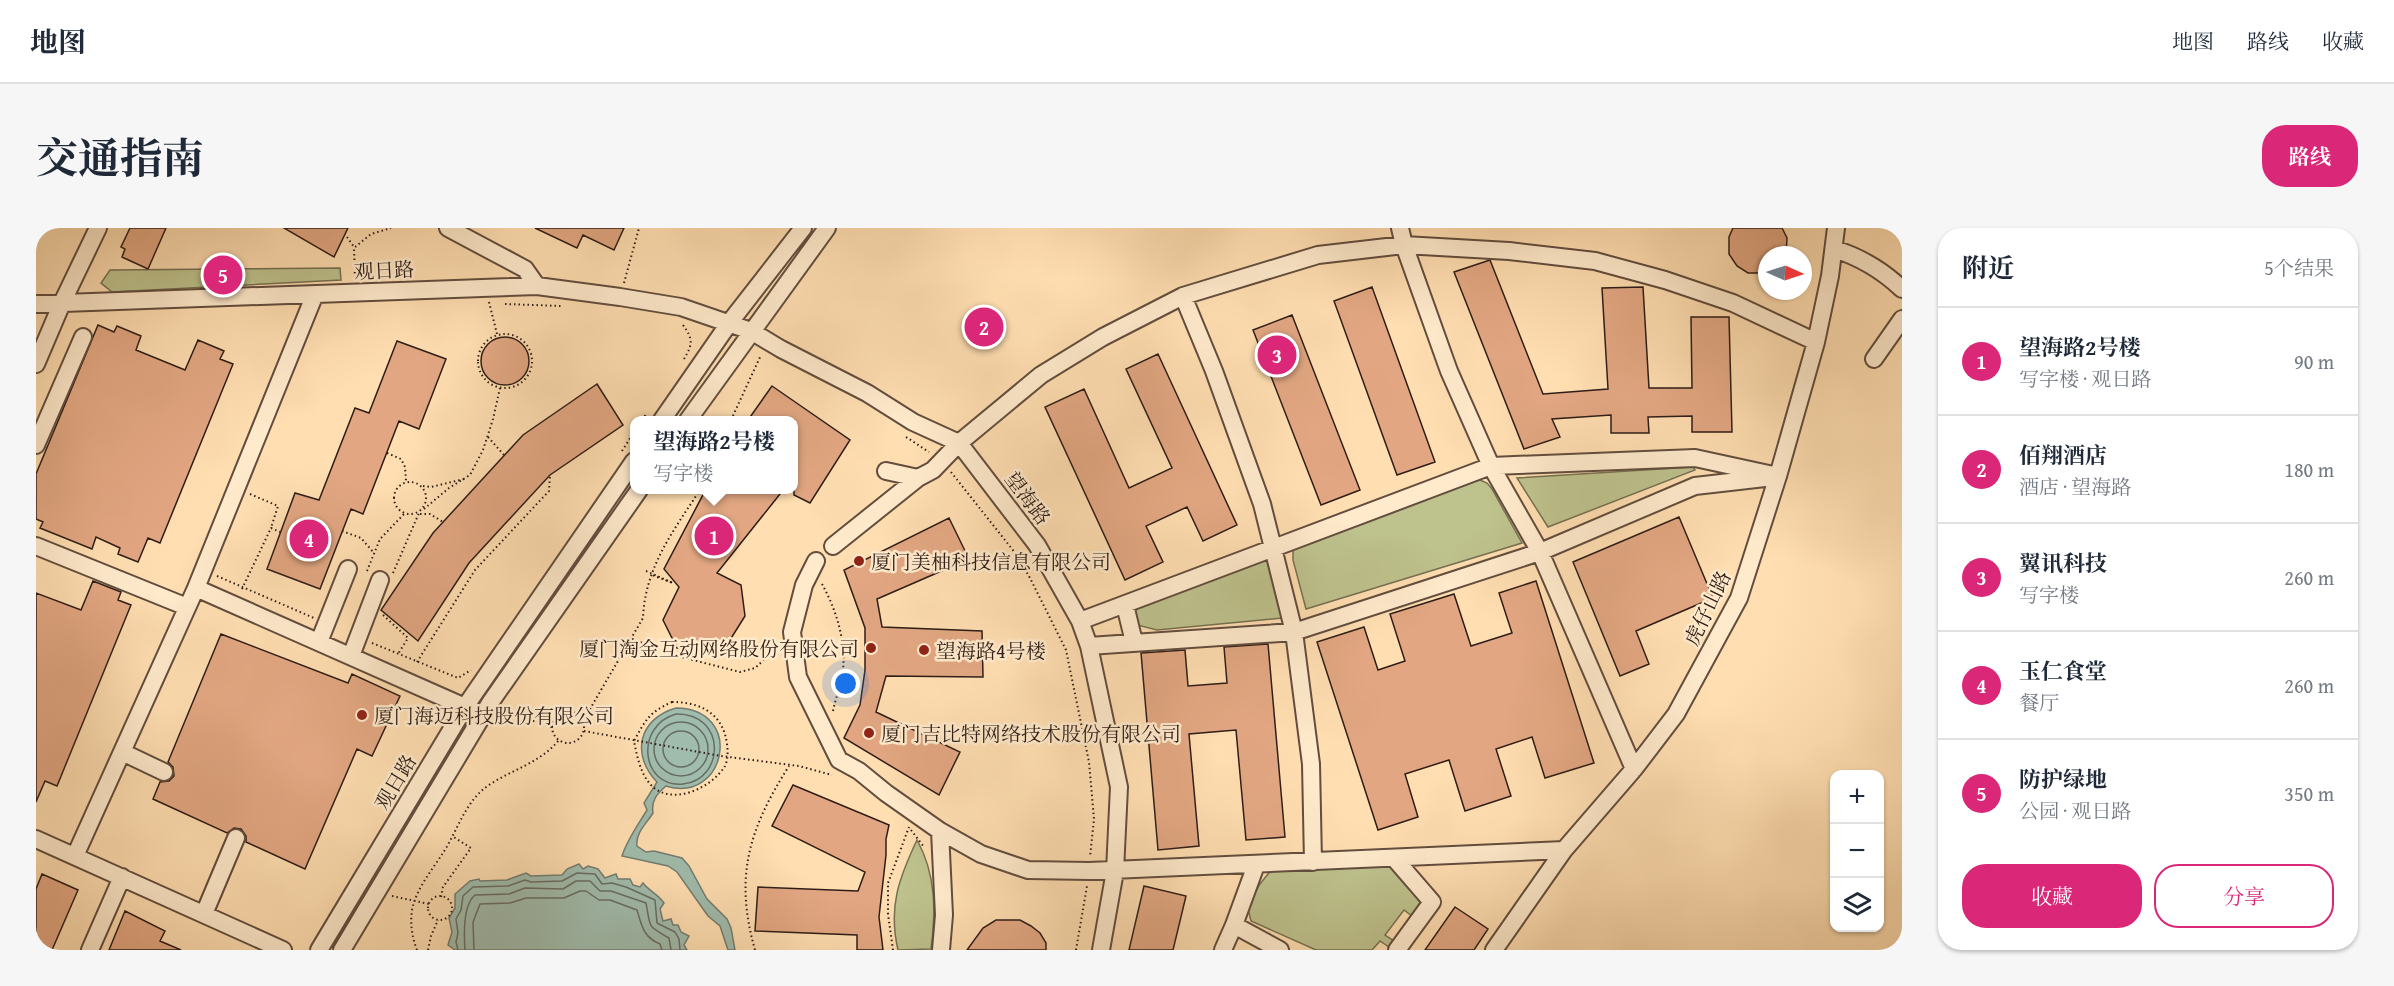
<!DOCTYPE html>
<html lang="zh">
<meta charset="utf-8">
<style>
body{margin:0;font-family:"Gentium Book Plus","Noto Serif SC",serif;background:#f6f6f7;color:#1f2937}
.controls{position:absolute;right:18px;bottom:18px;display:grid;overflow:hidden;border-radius:12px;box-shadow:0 2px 4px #0004}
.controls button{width:54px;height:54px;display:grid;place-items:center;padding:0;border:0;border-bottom:2px solid #e0e1e3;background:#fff;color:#1f2937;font:30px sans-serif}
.compass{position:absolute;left:1722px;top:18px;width:54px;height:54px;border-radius:50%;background:#fff;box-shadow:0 2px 4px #0004;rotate:93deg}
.you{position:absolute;left:810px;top:456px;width:21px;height:21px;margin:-15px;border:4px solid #fff;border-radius:50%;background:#1a73e8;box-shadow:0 0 0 9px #1a73e833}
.badge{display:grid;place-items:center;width:39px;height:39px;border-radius:50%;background:#db2777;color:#fff;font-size:20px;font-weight:700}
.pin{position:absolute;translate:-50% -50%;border:3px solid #fff;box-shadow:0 2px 6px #0006}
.popup{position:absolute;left:594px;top:188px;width:168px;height:78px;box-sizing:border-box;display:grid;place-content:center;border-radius:12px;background:#fff;filter:drop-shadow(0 2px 4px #0005);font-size:20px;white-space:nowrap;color:#747a83}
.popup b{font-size:22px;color:#1f2937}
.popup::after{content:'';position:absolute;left:50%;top:100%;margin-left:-12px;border:12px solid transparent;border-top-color:#fff}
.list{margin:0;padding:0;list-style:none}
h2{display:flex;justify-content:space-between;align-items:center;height:78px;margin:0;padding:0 24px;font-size:26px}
h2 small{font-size:20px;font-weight:400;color:#747a83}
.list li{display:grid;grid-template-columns:39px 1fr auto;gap:18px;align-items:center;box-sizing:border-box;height:108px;padding:0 24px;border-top:2px solid #e0e1e3}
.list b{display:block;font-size:22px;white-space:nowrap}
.list p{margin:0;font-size:20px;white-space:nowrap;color:#747a83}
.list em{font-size:20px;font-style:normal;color:#747a83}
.actions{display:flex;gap:12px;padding:18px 24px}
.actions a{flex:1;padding:14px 0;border:2px solid #db2777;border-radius:24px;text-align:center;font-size:21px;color:#db2777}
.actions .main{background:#db2777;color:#fff}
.icon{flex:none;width:33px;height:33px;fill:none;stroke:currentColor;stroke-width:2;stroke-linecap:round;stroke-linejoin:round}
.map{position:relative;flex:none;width:1866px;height:722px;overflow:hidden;border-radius:24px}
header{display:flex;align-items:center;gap:36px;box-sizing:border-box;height:84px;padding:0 30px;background:#fff;border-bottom:2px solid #e0e1e3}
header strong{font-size:28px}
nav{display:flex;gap:33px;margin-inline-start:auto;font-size:21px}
.intro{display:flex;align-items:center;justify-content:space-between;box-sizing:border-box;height:144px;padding:0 36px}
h1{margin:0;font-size:42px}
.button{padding:15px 27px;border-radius:24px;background:#db2777;color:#fff;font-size:21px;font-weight:700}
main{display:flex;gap:36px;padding:0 36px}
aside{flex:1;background:#fff;border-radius:24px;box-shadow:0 2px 4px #0004}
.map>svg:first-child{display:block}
</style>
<header>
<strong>地图</strong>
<nav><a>地图</a><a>路线</a><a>收藏</a></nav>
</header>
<div class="intro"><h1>交通指南</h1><a class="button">路线</a></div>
<main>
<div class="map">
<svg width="1866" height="722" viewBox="0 0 1866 722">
<rect width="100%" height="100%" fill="#ffdeb1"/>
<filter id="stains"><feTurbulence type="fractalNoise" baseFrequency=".00333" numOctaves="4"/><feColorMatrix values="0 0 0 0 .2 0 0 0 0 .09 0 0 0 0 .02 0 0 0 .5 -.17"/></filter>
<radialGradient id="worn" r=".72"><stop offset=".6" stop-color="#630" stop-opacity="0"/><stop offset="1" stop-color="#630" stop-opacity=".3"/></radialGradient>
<path fill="#bec28d" stroke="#767052" stroke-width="1.5" d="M304,40l1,12 -229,12 -11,-9 9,-13z
M1657,239l2,3 -147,57 -31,-49z
M1444,252l7,3 5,6 30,54 -216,66 -13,-49v-10l6,-5 170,-63z
M1231,328l19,58 -4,4 -125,12 -20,-5 -2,-12 3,-6z
M881,612c19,34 19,71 14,109l-33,1c-10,-43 1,-72 19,-110z
M1343,635l11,3 31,28 -2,14 -7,8 -8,-6 -19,25 9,6 -5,6 -9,-6 -8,9h-56l-65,-29 -3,-12 4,-11 8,-14 12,-15z"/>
<path fill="#a0bcad" stroke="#727c71" stroke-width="1.5" d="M640,480c70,1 49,97 -10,78 -9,8 -15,14 -13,27 -6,10 -18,20 -16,33l9,6 8,-1 28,7 7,8 18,33 20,20 4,9 4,22h-7l-8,-24 -12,-10 -31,-44 -9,-6 -46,-10c5,-16 16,-31 25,-46l-3,-7 13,-21c-26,-27 -19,-63 19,-74z
M543,636l4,5 5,-3 10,3 7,9 11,-4 2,5h12l3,6 7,2 3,-4c6,8 15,11 21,20l-4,6 3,12 8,-2 2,6h5l3,7 8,4 -5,9 3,5h-232l-7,-5 4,-13 -3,-14 6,-10v-14l15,-13 9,-2 1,2 27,-1 19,-7 5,3 31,-1 5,-6z"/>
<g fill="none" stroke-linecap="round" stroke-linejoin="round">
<path stroke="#676c62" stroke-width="1.5" d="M640,486c51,-1 49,66 7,70 -42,4 -49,-58 -7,-70z
M618 521a27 27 0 1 1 54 0a27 27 0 1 1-54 0Z
M627 521a18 18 0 1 1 36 0a18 18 0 1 1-36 0Z
M422,722l-2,-8 2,-9 -2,-14 5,-9 2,-14 10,-9 35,-1 17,-6 6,2 31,-1 15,-8 18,1 7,10 10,-1 14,4 29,13 2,23 18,9 4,7 1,11
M429,722c-1,-14 -2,-45 10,-55l34,-1 16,-6 38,1 13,-8h14l10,10h11l35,12c5,27 1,22 23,35l2,12
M438,722l-1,-28 7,-18 30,-1 16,-5h38l16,-7h6l13,9h11l27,10c5,16 6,27 23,34l2,6"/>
</g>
<path fill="#e2a782" stroke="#2e1d17" stroke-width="1.5" d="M94,0h36l-18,41 -26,-12 3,-8 -4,-2z
M248,0h64l-14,29z
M499,0h89l-10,22 -31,-15 -6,13z
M1697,0h49l5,10 -1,17h-19v18h-19l-11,-7 -8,-12v-17z
M1454,32l53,134 65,-5 -6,-101 41,-1 6,101h43l-1,-71h38l3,115h-40v-16l-44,1 1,16h-38v-18l-59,4 8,18 -36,12 -70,-177z
M1336,59l63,175 -38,13 -63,-174z
M1256,87l68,175 -39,15 -68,-175z
M62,97l16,7 3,-6 24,10 -5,14 49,20 13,-30 26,11 -4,8 13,5 -73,179 -12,-5 -10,24 -20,-8 2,-6 -24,-11 -4,12 -52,-21 3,-6 -7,-3v-45z
M445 133a24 24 0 1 1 48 0a24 24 0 1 1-48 0Z
M361,113l49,18 -27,70 -20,-8 -36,93 -12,-5 -31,80 -53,-20 28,-76 24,7 36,-92 14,5z
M1122,126l79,171 -34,16 -16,-34 -41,19 17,36 -38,18 -80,-173 39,-18 45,99 43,-20 -46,-99z
M561,156l26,41 -73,50 -81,88 -51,78 -37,-31 52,-77 90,-98z
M736,158l78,54 -40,63 -16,-8v-75h-46z
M670,261h78l-67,84 24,12 4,31 -20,32h-48l-14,-28 16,-33 -15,-18z
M1643,289l34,81 -77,33 13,33 -29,12 -47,-114z
M913,290l20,41 -92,40 5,28 100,4 1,46 -97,-1 -10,36 84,40 -21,43 -95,-57 16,-33 5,-35v-42l-21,-58z
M57,353l28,11 -3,8 13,5 -74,181 -12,-5 -9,21v-209l45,17z
M1500,353l58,182 -49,15 -13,-41 -36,12 15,47 -46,15 -16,-51 -44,14 13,43 -40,13 -61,-188 47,-15 14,43 27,-9 -15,-47 64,-20 17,52 41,-13 -13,-40z
M185,406l127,49 4,-9 48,22 -28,60 -15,-7 -52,120 -59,-27v-6l-5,-7 -7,-1 -7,5 -74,-34 7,-17 9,-1 5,-5 -1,-9 -5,-5z
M1232,416l17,193 -39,3 -10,-110 -47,4 10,112 -41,4 -17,-197 44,-3 3,36 39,-3 -3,-36z
M757,557l96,40 -3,14v16l-7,62 4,33h-26v-15l-102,-4 3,-44 100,4 7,-19 -93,-46z
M6,646l36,16 -26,60h-16v-61z
M1108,658l42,10 -13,54h-44z
M1419,679l33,22 -14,21h-49z
M89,683l40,20 -5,10 21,9h-72z
M960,692h24l11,6 9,7 6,10v7h-79l16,-22z"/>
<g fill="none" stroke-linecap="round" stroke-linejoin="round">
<g stroke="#624d3e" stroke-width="20">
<path id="minor" d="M412,0l77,41 12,17
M1364,0l4,17 45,126 42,95 49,86 94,217
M1798,21c26,8 48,21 68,40
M1147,68l31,75 48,133 32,128 17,132 2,98
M0,76l501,-18 83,11 61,10 70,24 30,18 86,44 46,29 46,21 78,102 43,76 9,25 30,141 -4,84 -14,79
M1838,131l28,-40
M0,136l26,-61 36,-75
M626,192l68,-98 73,-94
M652,192l139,-192
M0,217l47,-108
M850,243l32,7
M0,318l151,61
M797,318l85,-68 15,-8 26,-27 82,-68 62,-38 80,-41 135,-41 86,-10 105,6 86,10 70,19 68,23 83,39
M780,333l-12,24 -12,47 6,45 41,83 20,11 27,22 54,38 41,23 47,16 61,1 475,-21
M160,360l278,123
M1089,377l9,37
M1044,393l411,-155 204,-8 83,18
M283,414l29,-73
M1053,418l205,-14 246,-80 155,-66 70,-8
M315,428l29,-76
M86,524l42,20
M904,603l4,84 -3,35
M0,611l247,111
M39,628l121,-268 119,-294
M1358,630l38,44 -35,48
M1220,637l-22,60 46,25
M168,686l32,-76
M54,722l32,-73
M283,722l146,-243 169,-246
M306,722l148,-247 149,-213
M1187,722l11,-25
M1458,722l70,-100 70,-81 42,-55 63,-116 39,-122 38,-134 14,-66 6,-48"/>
</g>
<path stroke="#2e1d17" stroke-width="2" stroke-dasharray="1.5 3" stroke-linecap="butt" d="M311,9l7,10
M319,50l-1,-30 17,-14 20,-6
M588,55l15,-55
M453,74l8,32
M469,76l57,2
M647,97c10,14 10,19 1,34
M442 133a27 27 0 1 1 54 0a27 27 0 1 1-54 0Z
M606,192l5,-7
M695,192l30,-65
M452,209l16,18
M870,209l23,15
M586,223l12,-19
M351,225l14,6 4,8 1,14
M915,244l65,82 14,24 36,72 23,112 5,57 -4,38
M358 270a16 16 0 1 1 32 0a16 16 0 1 1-32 0Z
M387,258l8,1 33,-8
M214,266l28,12 -7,22
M388,281l25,-21 21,-13 13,-25 10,-31 7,-31
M384,286h10l13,8
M306,303l19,7 13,15
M331,343l13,-32 24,-25
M610,343l27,12 -21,-8
M357,345l26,-60
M181,348l97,42
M786,356c14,25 24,57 21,86 -2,14 -7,27 -10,41
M206,361l29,-61 9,4
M347,387l25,23 -10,16
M596,411l49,18 59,15 15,-4 24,-22
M336,415l86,35 13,-8
M381,434l58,-92 74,-79 1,-16
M636,474c28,0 51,11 55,42 1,7 1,16 -2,22 -14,23 -55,41 -75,18 -10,-12 -13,-28 -16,-43 11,-20 15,-29 38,-39z
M467,483l49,16
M516 499a16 16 0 1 1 32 0a16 16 0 1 1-32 0Z
M547,493l60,-103c2,-51 31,-88 57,-128
M548,503l137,25 78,10 33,9
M875,602l13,17
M356,668l37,8
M392 680a12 12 0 1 1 24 0a12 12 0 1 1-24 0Z
M405,669l2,-10 28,-39 -19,-12
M381,722c-5,-13 -7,-26 -5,-40 4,-21 20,-40 31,-57 15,-23 22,-52 46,-68 24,-16 51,-22 70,-45
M392,722l3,-14 7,-16
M719,722c-21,-74 -6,-121 34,-184
M857,722l-5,-36v-31l21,-56
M1040,722l11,-64"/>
<use href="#minor" stroke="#ffeacc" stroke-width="16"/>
</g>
<g fill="#8f2418" stroke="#ffeacc" stroke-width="2">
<circle cx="823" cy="333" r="6"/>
<circle cx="835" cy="420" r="6"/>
<circle cx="888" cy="422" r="6"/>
<circle cx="326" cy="487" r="6"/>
<circle cx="833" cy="505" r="6"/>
</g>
<g text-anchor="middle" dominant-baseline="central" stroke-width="5" stroke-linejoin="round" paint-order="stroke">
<g font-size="20" fill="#2e1d17" stroke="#ffeacc">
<text transform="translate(348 42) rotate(-3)">观日路</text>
<text transform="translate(992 270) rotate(53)">望海路</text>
<text transform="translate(1671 380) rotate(-64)">虎仔山路</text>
<text transform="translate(359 554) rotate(-59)">观日路</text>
</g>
<g font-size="20" fill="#2e1d17" stroke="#ffeacc" text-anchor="start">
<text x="835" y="333">厦门美柚科技信息有限公司</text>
<text x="823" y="420" text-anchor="end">厦门淘金互动网络股份有限公司</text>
<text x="900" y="422">望海路4号楼</text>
<text x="338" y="487">厦门海迈科技股份有限公司</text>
<text x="845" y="505">厦门吉比特网络技术股份有限公司</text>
</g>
</g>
<rect width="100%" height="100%" filter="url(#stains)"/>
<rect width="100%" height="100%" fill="url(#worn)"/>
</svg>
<div class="controls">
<button>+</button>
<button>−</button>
<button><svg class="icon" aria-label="layers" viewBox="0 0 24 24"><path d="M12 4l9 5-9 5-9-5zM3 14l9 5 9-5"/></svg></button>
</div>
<svg class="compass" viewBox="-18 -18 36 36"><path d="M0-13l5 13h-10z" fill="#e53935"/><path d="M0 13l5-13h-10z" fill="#747a83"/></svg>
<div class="you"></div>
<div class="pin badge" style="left:678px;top:308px">1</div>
<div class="popup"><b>望海路2号楼</b>写字楼</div>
<div class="pin badge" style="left:948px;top:99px">2</div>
<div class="pin badge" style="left:1241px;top:127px">3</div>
<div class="pin badge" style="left:273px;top:311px">4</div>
<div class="pin badge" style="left:187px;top:47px">5</div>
</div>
<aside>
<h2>附近<small>5个结果</small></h2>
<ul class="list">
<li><span class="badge">1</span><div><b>望海路2号楼</b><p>写字楼 · 观日路</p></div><em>90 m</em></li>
<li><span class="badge">2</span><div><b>佰翔酒店</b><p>酒店 · 望海路</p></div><em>180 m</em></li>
<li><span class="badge">3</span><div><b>翼讯科技</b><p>写字楼</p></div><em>260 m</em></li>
<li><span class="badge">4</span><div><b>玉仁食堂</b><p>餐厅</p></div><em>260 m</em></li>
<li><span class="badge">5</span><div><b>防护绿地</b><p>公园 · 观日路</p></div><em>350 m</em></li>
</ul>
<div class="actions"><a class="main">收藏</a><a>分享</a></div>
</aside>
</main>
